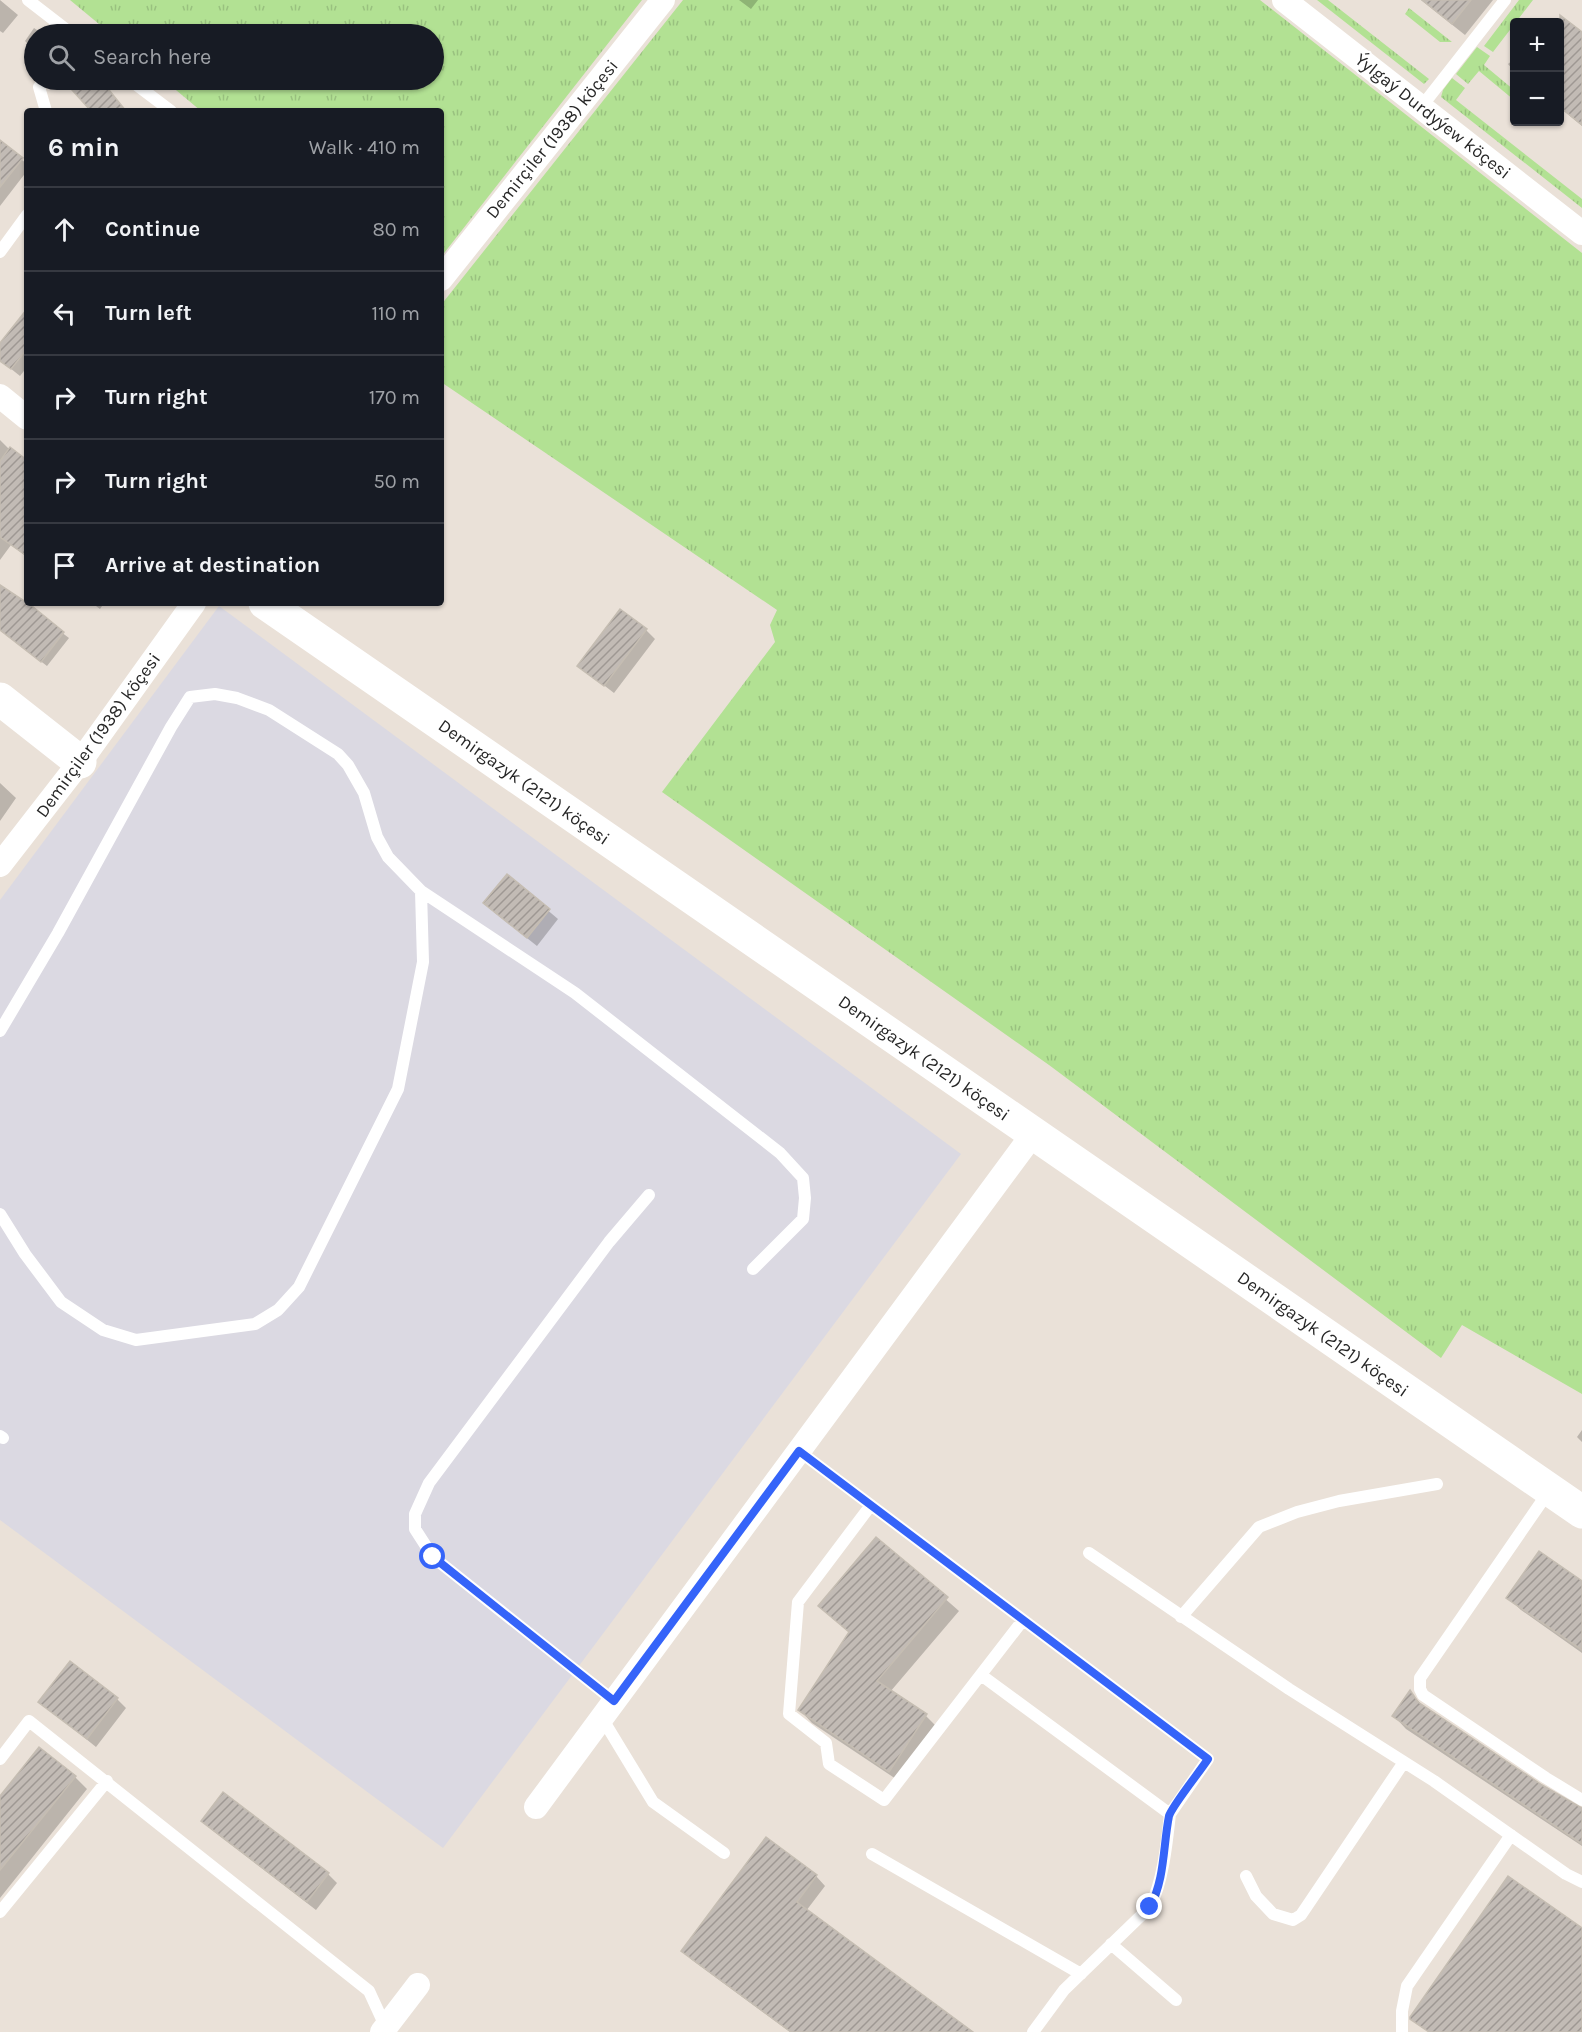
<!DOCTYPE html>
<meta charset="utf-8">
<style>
body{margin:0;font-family:Karla,sans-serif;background:#20242c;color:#f1f3f6}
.controls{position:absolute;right:18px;top:18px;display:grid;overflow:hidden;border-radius:6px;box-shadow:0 2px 4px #0004}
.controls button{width:54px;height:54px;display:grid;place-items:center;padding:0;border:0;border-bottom:2px solid #363941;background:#171b24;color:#f1f3f6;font:30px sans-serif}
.stop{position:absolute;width:18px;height:18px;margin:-14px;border:4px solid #3564f9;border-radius:50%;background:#fff}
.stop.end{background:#3564f9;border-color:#fff;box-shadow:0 2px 6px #0008}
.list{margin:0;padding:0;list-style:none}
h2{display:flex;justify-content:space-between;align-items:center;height:78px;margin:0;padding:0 24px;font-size:26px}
h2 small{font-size:20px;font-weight:400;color:#9ea1a6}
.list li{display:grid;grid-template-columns:39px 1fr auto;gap:18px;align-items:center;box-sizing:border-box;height:84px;padding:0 24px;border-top:2px solid #363941}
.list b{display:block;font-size:22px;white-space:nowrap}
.list em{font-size:20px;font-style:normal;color:#9ea1a6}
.icon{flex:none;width:33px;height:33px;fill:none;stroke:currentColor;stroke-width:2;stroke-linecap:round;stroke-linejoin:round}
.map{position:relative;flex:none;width:1582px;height:2032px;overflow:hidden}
.search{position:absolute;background:#171b24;box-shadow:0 2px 4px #0004;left:24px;top:24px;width:420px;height:66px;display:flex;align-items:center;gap:15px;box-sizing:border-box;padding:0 21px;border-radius:33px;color:#9ea1a6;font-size:22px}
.panel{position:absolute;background:#171b24;box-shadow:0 2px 4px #0004;left:24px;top:108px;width:420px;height:498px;border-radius:6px}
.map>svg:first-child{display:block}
</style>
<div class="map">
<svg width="1582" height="2032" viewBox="0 0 1582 2032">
<defs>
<pattern id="grass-tufts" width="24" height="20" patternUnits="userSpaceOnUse" patternTransform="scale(1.5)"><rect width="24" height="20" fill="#b2e193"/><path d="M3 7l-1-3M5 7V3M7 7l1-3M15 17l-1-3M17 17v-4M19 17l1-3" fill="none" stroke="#99c17f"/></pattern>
<pattern id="building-hatch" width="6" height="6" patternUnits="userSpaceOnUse" patternTransform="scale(1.5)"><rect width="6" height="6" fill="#c2bbb5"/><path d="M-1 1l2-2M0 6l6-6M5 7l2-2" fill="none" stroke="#9e9893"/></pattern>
</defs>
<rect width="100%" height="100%" fill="#eae1d8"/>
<path fill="#dbd9e2" d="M219,606l742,548 -518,694 -443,-328v-620z"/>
<path fill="url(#grass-tufts)" d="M70,0h572l-201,257v-146h-240l-37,-31h270v-46h-323z
M683,0h577l322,253v1141l-120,-69 -21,33 -392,-293 -387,-273 113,-150 -5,-17 7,-15 -336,-228v-77z
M1317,0h11l101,79 -5,5z
M1519,0h14l-40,52 -9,-6z
M1409,8l43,34h-12l-35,-28z
M1477,47l13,9 -6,9 30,25v10l-35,-29 -11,13 -12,-10z
M1452,78l13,10 -9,12 126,99v9l-141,-111 2,-7z"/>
<path fill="#0003" d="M0,0l18,15 -15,18 -3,-2z
M739,0h19l-7,9z
M1421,0h72l-28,35z
M1564,20l16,13 2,-2v95l-22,-18v-84z
M34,28l9,6h-9v16l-9,-9z
M1514,59v12l-6,-7z
M0,142l27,22v7l-27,35z
M27,312v55l-7,9 -20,-16v-14z
M0,440l12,12 -12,15z
M27,465v92l-16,-12 -11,15v-57z
M0,586l69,52 -22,28 -47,-36z
M92,603h12l-4,6z
M646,630l9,9 -41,54 -35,-27z
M0,783l16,15 -16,23z
M507,876l51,43 -21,27 -43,-34z
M1582,1430v12l-5,-5z
M877,1539l82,72 -69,81 36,24 12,12 -36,55 -90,-60 -12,-13 51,-77z
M1582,1583v70l-61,-43 -13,-12z
M1410,1692l15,16 116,78 41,23v37l-176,-117 -12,-13z
M117,1699l9,9 -30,39 -56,-45z
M75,1777l12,12 -87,109v-100z
M203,1821l125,53 9,9 -21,27 -104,-80z
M766,1839l50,37 9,10 -19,25 165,121h-181l-98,-72 -9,-9z"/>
<path fill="url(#building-hatch)" stroke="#c5bdb2" stroke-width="1.5" d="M1422,0h49l-19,24z
M1560,15l22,17v93l-22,-18z
M63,80h38l25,31h-35z
M0,140l23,18 -23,29z
M27,309v40l-16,20 -11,-8v-18z
M10,447l17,13v96l-27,-19v-76z
M0,585l32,21 32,26 -23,30 -41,-32z
M620,609l27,20 -43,57 -27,-20z
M507,874l43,35 -23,29 -44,-35z
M876,1537l72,60 -71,84 50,33 -38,58 -91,-62 51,-78 -31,-26z
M1539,1551l43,30v69l-76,-52z
M70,1661l48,37 -31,41 -49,-37z
M1410,1690l8,12 124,83 40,23v36l-190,-128z
M39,1747l37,29 -76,94v-74z
M223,1792l106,81 -22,29 -106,-81z
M766,1837l51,38 -20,27 176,130h-182l-110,-81z
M1508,1876l74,52v104h-153l-19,-13v-2z"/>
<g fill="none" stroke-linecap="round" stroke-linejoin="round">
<path stroke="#fff" stroke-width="12" d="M28,0l44,34
M130,80l41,31
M39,87l7,24
M1422,106l83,-106
M0,252l27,-37
M0,1031l58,-98 113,-206 19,-30 25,-3 22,4 32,12 69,44 10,11 16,28 13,44 11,20 33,34 154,102 205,160 23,25 2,20 -2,21 -50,50
M0,1214l25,40 36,48 42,28 33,10 119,-16 23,-14 21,-23 99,-198 25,-127 -2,-71
M0,1436l3,2
M799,1451l409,308 -38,55 -189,-139
M1549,1491l-129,187v11l3,6 123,83 36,22
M871,1505l-73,97 -9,112 37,29 3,21 55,36 139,-180
M1089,1553l200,136 145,92 132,93 16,8
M1181,1617l78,-90 38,-15 42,-11 98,-17
M614,1701l-181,-144 -18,-28v-15l14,-31 180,-241 40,-47
M602,1718l51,84 71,51
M0,1759l29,-38 340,270 17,37
M872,1854l209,120
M1246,1876l10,20 17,18 20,6 8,-5 103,-153
M0,1912l107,-131
M1111,1944l65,56
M1033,2032l31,-42 86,-83c13,-25 17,-65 20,-93
M1402,2032v-21l5,-25 104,-151"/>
<path stroke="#fff" stroke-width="24" d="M1284,0l298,233
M441,279l222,-279
M0,396l27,22
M0,865l80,-103 114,-159
M536,1807l497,-673
M382,2032l36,-47"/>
<path stroke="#fff" stroke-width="33" d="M265,603l1317,909
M0,699l80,63"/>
</g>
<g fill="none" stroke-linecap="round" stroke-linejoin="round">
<path stroke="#3564f9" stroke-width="8" d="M433,1557l181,144 185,-250 409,308c-7,11 -36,47 -39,57 -6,30 -4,63 -19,91"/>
</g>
<g text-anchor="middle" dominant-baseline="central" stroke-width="4.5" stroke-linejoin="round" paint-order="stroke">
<g font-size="18" fill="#272727" stroke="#fff">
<text transform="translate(1433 116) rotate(38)">Ýylgaý Durdyýew köçesi</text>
<text transform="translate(552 139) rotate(-51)">Demirçiler (1938) köçesi</text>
<text transform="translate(98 735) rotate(-54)">Demirçiler (1938) köçesi</text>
<text transform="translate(524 782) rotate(35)">Demirgazyk (2121) köçesi</text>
<text transform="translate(924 1058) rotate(35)">Demirgazyk (2121) köçesi</text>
<text transform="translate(1323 1334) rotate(35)">Demirgazyk (2121) köçesi</text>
</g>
</g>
</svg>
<div class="controls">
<button>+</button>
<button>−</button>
</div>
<div class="stop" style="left:433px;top:1557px"></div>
<div class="stop end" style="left:1150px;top:1907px"></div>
<div class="search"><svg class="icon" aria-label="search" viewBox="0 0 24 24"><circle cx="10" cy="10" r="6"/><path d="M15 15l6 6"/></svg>Search here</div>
<section class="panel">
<h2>6 min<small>Walk · 410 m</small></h2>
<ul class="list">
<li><svg class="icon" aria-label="ahead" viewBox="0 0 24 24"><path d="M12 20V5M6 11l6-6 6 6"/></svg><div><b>Continue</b></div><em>80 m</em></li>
<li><svg class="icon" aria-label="left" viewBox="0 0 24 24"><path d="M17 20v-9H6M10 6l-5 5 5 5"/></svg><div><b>Turn left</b></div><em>110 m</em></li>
<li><svg class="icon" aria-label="right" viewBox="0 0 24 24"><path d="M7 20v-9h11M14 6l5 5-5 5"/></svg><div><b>Turn right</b></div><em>170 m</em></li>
<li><svg class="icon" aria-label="right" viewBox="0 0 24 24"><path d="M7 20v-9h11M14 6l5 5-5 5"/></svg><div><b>Turn right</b></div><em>50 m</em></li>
<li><svg class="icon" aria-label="arrive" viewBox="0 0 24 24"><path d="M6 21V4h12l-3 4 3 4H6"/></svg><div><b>Arrive at destination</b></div></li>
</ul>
</section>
</div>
